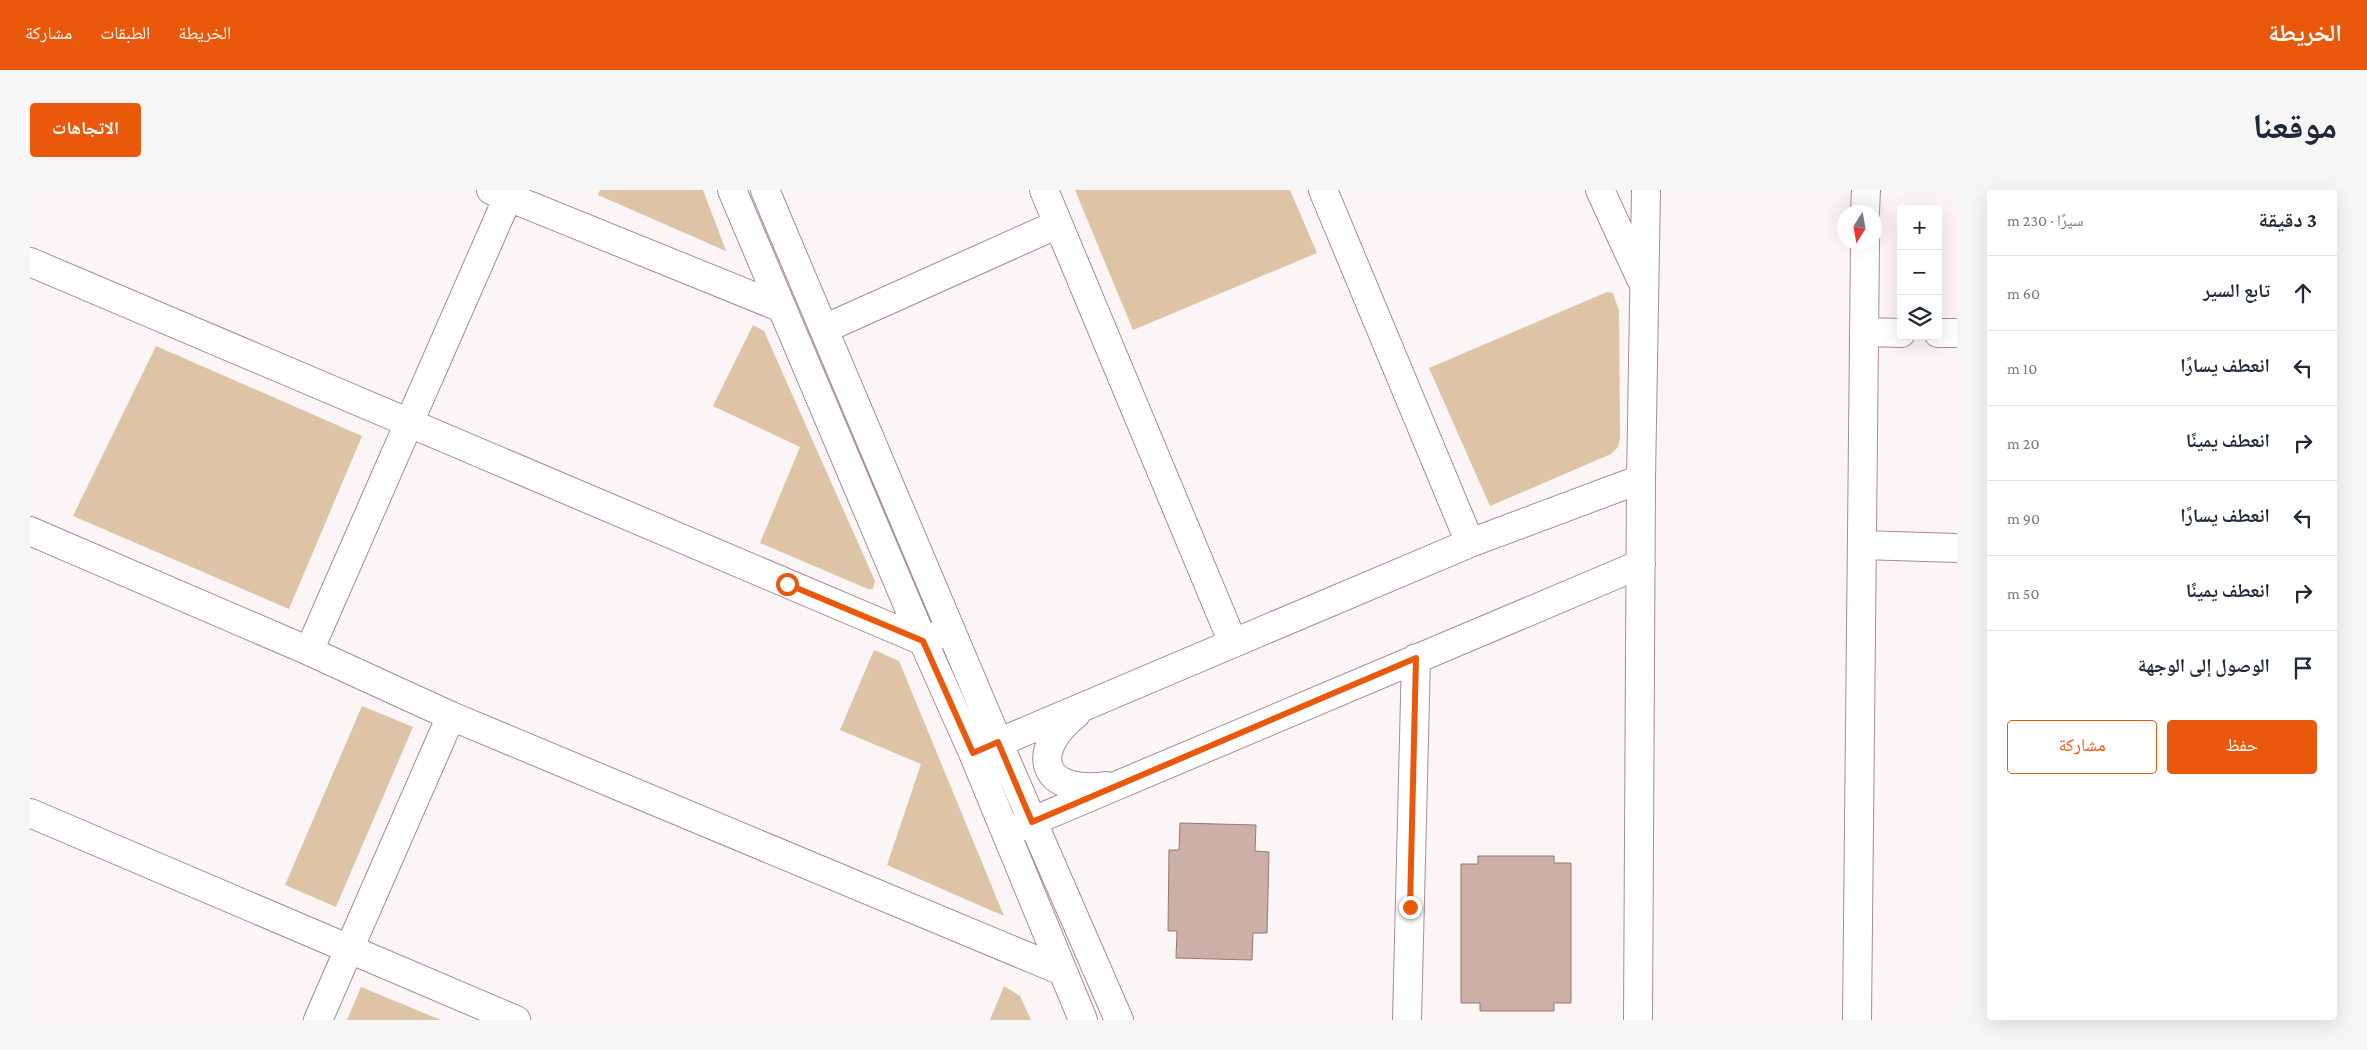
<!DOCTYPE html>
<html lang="ar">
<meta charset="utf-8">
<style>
body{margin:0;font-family:"Crimson Pro","Noto Naskh Arabic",serif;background:#f6f6f7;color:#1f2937;direction:rtl}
.controls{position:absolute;right:15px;top:15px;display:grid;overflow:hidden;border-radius:5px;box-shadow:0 5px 20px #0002}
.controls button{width:45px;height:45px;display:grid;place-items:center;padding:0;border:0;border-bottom:1px solid #e0e1e3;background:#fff;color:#1f2937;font:25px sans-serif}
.compass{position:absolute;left:1807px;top:15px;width:45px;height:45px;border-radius:50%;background:#fff;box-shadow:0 5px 20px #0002;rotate:191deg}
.stop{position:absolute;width:15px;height:15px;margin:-11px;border:4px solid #ea580c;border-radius:50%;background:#fff}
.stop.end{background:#ea580c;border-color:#fff;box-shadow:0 1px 5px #0008}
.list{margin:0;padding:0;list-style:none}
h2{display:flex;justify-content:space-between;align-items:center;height:65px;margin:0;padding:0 20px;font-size:21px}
h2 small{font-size:16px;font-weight:400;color:#747a83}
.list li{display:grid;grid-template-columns:32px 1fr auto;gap:15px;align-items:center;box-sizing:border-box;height:75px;padding:0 20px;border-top:1px solid #e0e1e3}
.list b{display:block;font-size:19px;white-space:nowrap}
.list em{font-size:16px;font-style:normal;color:#747a83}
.actions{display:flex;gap:10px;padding:15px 20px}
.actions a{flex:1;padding:11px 0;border:1px solid #ea580c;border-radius:5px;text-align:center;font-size:18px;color:#ea580c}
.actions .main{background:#ea580c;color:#fff}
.icon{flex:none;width:28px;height:28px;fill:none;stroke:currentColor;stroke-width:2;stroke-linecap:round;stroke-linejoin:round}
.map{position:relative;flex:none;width:1927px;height:830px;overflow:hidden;direction:ltr;border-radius:5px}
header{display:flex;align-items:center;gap:30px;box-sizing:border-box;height:70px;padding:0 25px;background:#ea580c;color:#fff}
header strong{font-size:24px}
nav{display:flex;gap:28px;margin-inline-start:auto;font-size:18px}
.intro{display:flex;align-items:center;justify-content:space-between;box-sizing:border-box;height:120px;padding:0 30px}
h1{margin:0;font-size:35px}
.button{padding:12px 22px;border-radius:5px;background:#ea580c;color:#fff;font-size:18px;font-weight:700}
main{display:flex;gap:30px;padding:0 30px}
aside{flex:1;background:#fff;border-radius:5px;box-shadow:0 5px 20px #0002}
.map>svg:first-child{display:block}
</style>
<header>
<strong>الخريطة</strong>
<nav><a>الخريطة</a><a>الطبقات</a><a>مشاركة</a></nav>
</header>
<div class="intro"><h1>موقعنا</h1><a class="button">الاتجاهات</a></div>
<main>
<aside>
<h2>3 دقيقة<small>سيرًا · 230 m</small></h2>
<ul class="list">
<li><svg class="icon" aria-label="ahead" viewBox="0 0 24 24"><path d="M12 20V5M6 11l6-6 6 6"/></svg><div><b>تابع السير</b></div><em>60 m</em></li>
<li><svg class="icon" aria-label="left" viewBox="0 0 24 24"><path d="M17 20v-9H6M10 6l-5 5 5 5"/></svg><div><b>انعطف يسارًا</b></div><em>10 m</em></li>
<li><svg class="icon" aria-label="right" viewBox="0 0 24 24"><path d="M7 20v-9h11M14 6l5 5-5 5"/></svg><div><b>انعطف يمينًا</b></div><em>20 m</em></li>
<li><svg class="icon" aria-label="left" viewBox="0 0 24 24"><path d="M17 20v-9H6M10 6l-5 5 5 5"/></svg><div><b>انعطف يسارًا</b></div><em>90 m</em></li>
<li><svg class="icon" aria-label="right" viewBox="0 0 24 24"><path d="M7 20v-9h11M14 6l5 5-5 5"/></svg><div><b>انعطف يمينًا</b></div><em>50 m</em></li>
<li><svg class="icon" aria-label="arrive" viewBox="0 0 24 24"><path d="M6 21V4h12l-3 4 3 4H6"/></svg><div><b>الوصول إلى الوجهة</b></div></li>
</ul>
<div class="actions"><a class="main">حفظ</a><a>مشاركة</a></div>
</aside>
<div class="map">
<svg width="1927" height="830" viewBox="0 0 1927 830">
<rect width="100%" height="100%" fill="#fbf5f6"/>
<path fill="#dec4a6" d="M570,0h103l23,61 -128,-56z
M1045,0h215l27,63 -184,77z
M1577,102l6,1 6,18 1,127 -2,9 -7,7 -121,52 -61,-138z
M723,135l11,6 111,250 -2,8h-5l-108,-46 40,-96 -87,-41z
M126,156l206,90 -73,173 -216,-93z
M844,460l25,11 105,255 -117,-51 34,-101 -81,-34z
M332,516l51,21 -77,180 -51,-22z
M974,796l16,10 11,24h-41z
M331,797l80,33h-94z"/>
<path fill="#ccb0a7" stroke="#937971" d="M1150,633l76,2 -1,26 14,1 -2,81h-14l-1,27 -76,-2 1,-27h-9l1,-81h10z
M1448,666h76v7h17v140h-17v8h-74v-8h-19v-139h17z"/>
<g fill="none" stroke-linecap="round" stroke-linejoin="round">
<g stroke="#a88c92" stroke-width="30">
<path id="minor" d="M461,0l291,118
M702,0l191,451 50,112 110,267
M735,0l233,552 121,278
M1014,0l189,453
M1293,0l147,353
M1570,0l41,89
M1835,22l1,-22
M0,72l893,379 28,-11
M794,139l234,-105
M1834,142l37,1
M1908,143h19
M0,341l279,120 142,65 611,255
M1832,355l95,3
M279,461l199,-454
M1046,524c-49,39 -33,81 30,72
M951,560l489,-207 171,-64
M0,623l486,207
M984,639l627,-265
M288,830l133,-304
M1377,830l9,-362
M1608,830l3,-541 5,-289
M1827,830l8,-778"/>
</g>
<use href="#minor" stroke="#fff" stroke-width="28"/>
</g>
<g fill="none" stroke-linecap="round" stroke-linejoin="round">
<path stroke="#ea580c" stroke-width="6" d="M757,394l136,57 50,112 25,-11 34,80 384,-164 -6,249"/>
</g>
</svg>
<div class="controls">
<button>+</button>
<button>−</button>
<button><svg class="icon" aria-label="layers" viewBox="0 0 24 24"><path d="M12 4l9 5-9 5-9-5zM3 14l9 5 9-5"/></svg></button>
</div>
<svg class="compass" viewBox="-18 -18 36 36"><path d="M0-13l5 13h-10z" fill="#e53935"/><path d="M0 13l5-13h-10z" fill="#747a83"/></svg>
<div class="stop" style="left:757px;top:394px"></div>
<div class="stop end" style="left:1380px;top:717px"></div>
</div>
</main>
